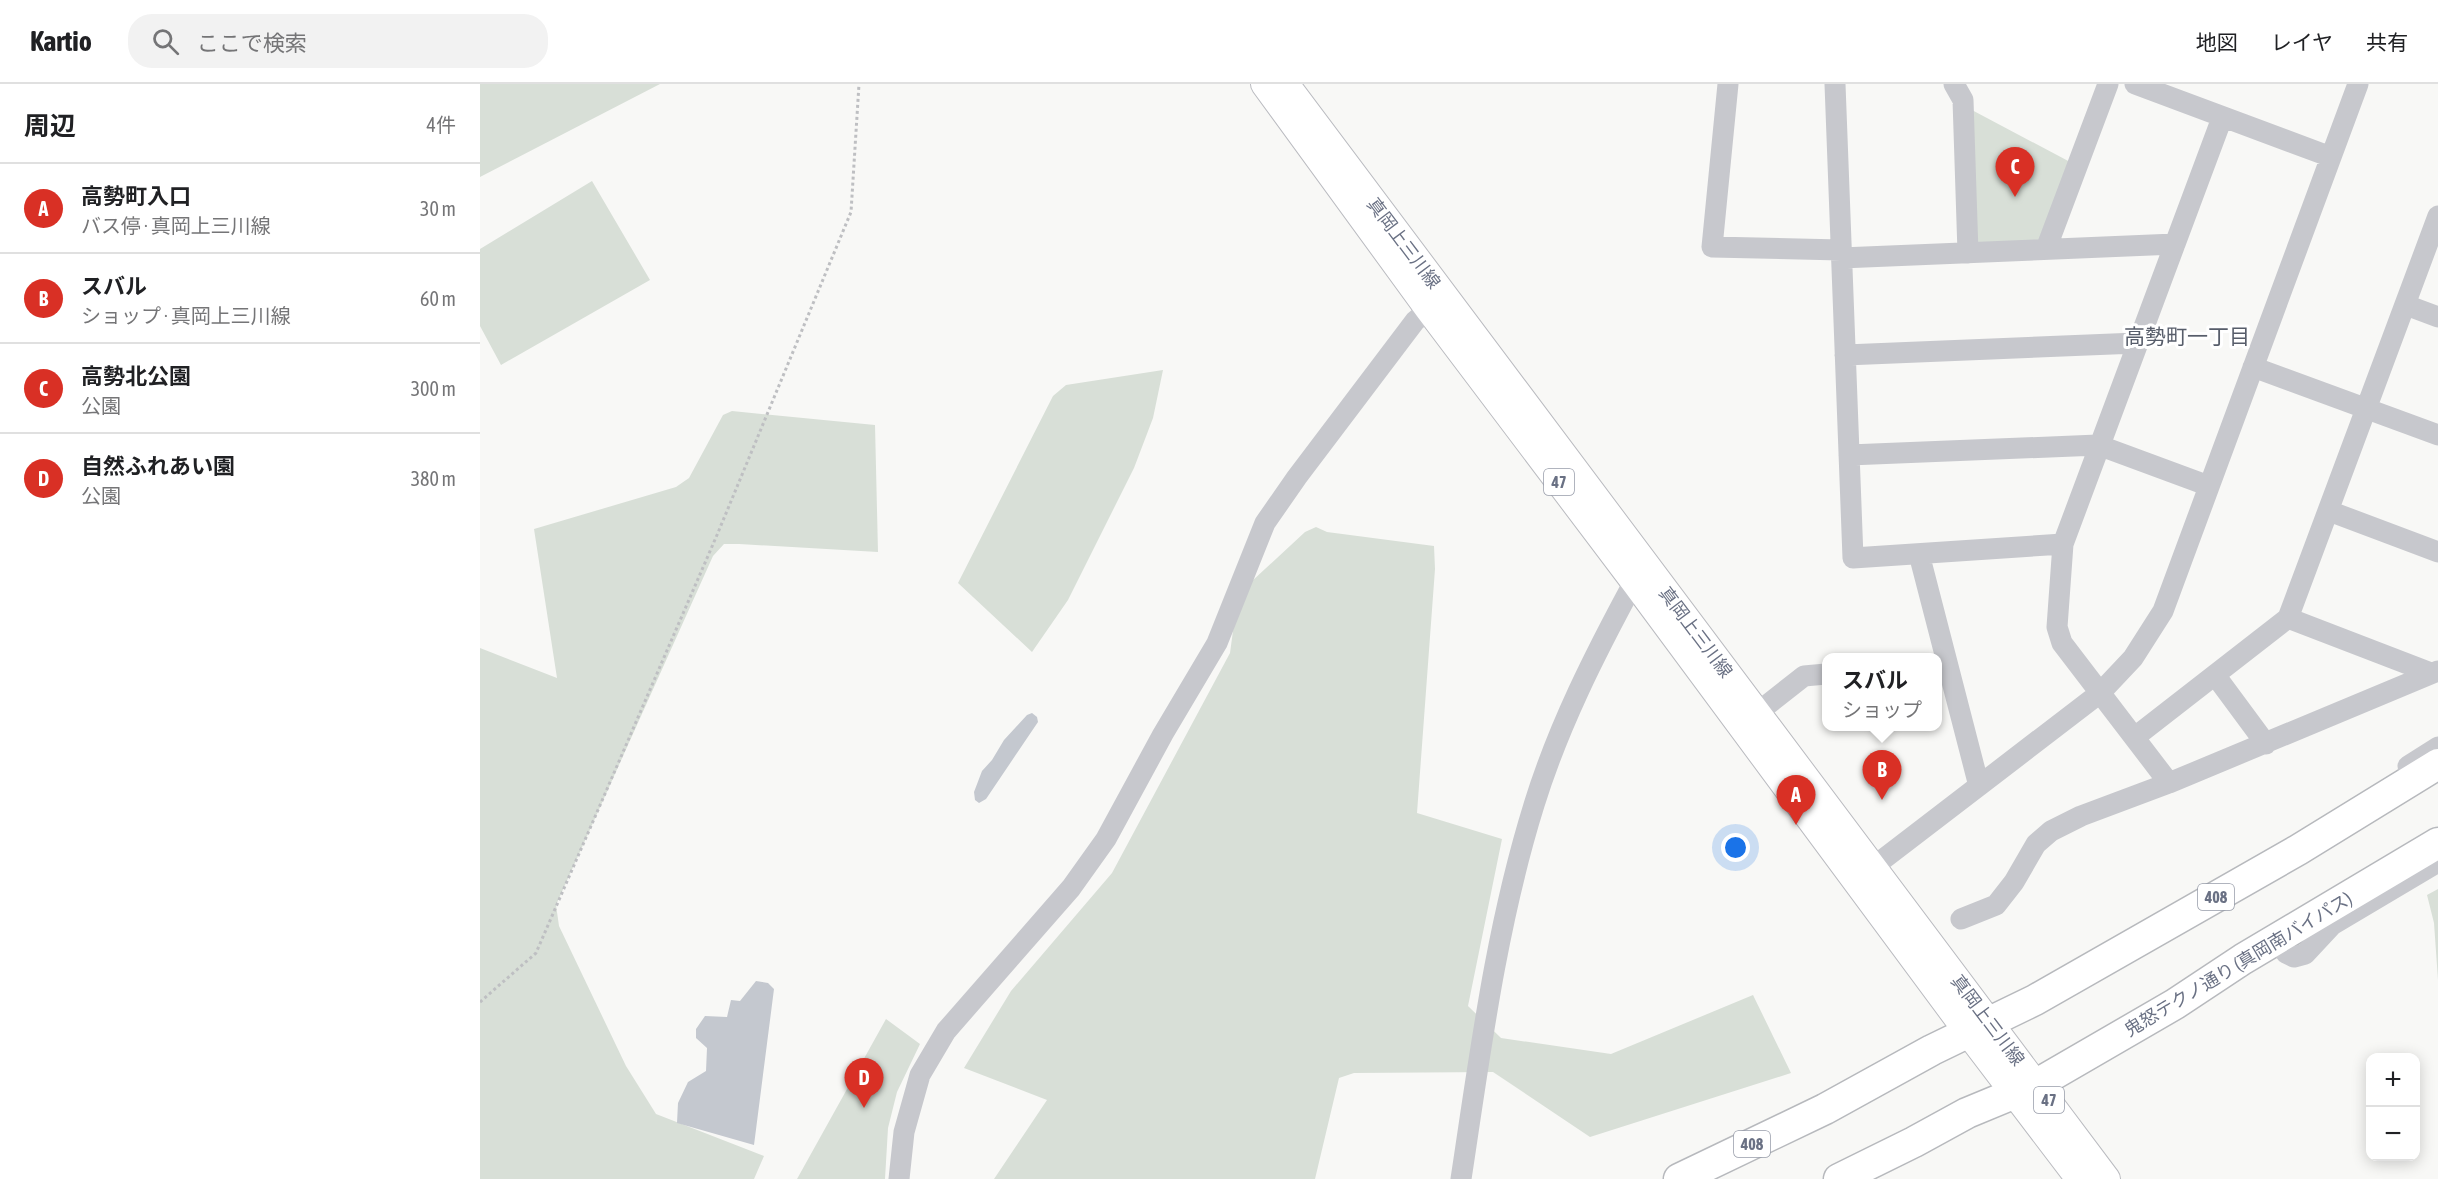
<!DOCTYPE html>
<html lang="ja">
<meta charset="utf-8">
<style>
body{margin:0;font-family:"Asap Condensed","Noto Sans JP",sans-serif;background:#f2f2f2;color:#202124}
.controls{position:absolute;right:18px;bottom:18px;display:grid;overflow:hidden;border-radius:12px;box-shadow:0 3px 15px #0003}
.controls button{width:54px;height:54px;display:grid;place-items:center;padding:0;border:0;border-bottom:2px solid #e0e0e0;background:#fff;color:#202124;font:30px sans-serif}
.you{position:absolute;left:1256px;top:764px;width:21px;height:21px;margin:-15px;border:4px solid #fff;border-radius:50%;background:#1a73e8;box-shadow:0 0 0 9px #1a73e833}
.badge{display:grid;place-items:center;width:39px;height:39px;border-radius:50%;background:#d93025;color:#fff;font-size:20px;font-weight:700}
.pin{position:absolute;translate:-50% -50px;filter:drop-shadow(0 2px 3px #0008)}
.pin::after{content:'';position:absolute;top:32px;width:21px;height:18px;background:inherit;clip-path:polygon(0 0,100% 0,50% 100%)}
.popup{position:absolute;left:1342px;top:569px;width:120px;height:78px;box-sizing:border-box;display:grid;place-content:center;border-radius:12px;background:#fff;filter:drop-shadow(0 2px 4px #0005);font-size:20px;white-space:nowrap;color:#757577}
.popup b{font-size:22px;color:#202124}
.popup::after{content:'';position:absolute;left:50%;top:100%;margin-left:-12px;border:12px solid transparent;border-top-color:#fff}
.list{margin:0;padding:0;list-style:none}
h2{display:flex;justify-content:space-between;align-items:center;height:78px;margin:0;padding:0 24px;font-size:26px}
h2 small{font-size:20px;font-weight:400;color:#757577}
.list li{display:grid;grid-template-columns:39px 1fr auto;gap:18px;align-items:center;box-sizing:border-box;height:90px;padding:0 24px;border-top:2px solid #e0e0e0}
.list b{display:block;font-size:22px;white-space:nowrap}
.list p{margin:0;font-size:20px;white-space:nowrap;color:#757577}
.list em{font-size:20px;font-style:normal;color:#757577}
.icon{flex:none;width:33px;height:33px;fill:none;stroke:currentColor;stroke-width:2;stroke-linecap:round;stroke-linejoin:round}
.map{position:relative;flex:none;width:1958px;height:1095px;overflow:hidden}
header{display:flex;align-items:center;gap:36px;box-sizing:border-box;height:84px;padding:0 30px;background:#fff;border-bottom:2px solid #e0e0e0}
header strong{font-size:28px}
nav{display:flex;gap:33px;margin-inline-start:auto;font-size:21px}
.search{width:420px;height:54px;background:#f2f2f2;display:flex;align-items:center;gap:15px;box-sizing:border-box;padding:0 21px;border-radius:24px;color:#757577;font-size:22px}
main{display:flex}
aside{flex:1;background:#fff}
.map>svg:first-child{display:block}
</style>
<header>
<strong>Kartio</strong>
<div class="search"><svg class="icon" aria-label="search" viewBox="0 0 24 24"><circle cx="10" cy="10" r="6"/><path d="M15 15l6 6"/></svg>ここで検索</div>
<nav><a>地図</a><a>レイヤ</a><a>共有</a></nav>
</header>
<main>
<aside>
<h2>周辺<small>4件</small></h2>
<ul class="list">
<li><span class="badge">A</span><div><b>高勢町入口</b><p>バス停 · 真岡上三川線</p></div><em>30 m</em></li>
<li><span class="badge">B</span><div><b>スバル</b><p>ショップ · 真岡上三川線</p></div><em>60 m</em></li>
<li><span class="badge">C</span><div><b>高勢北公園</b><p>公園</p></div><em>300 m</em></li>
<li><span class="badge">D</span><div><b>自然ふれあい園</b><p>公園</p></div><em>380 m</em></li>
</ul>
</aside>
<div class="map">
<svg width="1958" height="1095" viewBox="0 0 1958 1095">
<rect width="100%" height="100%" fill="#f8f8f6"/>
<path fill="#d8dfd7" d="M0,0h180l-180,93z
M1490,25l102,54 -26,78 -70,3z
M112,97l58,99 -149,85 -21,-39v-77z
M683,286l-10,48 -19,50 -66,132 -36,52 -74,-69 95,-187 13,-11z
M252,327l143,14 3,127 -139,-8h-15l-11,12 -157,349 3,21 67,140 30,48 108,42 -10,23h-274v-531l77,30 -23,-149 142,-42 13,-9 34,-63z
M836,443l11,5 107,14 1,23 -18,244 85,26 -34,167 33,32 110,16 142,-59 38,78 -201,64 -97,-65 -139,1 -15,5 -24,101h-321l53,-79 -83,-32 47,-77 101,-118 118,-220 8,-59 67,-62z
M1958,805v91l-4,-57 -7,-28z
M406,935l34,25 -23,48 -9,36 -3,51h-88z"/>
<path fill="#c4c8cf" d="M552,629l5,4 1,5 -52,77 -7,4 -4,-3 -1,-8 8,-21 10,-11 12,-20 23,-25z
M276,897l12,2 6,6 -20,156 -77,-22 1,-20 10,-21 18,-11 1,-23 -11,-10v-9l9,-13 22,1 4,-17 9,1z"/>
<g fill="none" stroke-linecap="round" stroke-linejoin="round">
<g stroke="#babbc0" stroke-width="28">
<path id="major" d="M784,0l164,225 206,273 334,451 111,146
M806,0l821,1095"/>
</g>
<g stroke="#b7b9bd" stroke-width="33">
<path id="highway" d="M1199,1095l146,-70 107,-59 103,-50 263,-150 140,-86
M1359,1095l75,-37 53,-29 70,-29 138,-80 68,-45 195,-116"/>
</g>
<path stroke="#bebfc2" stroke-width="3" stroke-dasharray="3 3" stroke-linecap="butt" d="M0,918l56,-49 181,-418 134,-323 8,-128"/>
<path stroke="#c7c8cd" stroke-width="21" d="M1248,0l-16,163 129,3
M1355,0l18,474 210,-14
M1474,0l9,16 5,153
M1655,0l196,73
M1566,165l62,-165
M1361,174l334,-14
M1926,221l32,12
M1365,271l292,-12
M1773,283l185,68
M1369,371l249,-10 111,41
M1849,427l109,41
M1439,470l60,232
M1808,534l143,55
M1735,591l51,69
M1277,629l47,-37 22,-2
M1655,653l153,-119 150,-402
M1928,682l30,-19
M1689,699l-107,-140 -5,-16 6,-83 159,-426
M1380,793l240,-184 33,-35 30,-47 195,-527
M1481,835l35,-14 18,-23 22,-38 15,-13 30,-15 88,-33 269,-112
M1798,855l8,14 8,4 11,-3 27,-29 106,-63
M419,1095l5,-47 16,-57 26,-44 125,-143 35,-49 57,-105 54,-91 48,-120 32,-46 118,-156 25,-21
M981,1095c19,-125 35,-252 73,-374 24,-78 61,-151 100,-223"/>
<use href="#major" stroke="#fff" stroke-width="26"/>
<use href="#highway" stroke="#fff" stroke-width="30"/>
</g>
<g text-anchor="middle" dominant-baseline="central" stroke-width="6" stroke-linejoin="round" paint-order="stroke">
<g fill="#fff" stroke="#979ca9" stroke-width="1.5">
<rect x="1064" y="385" width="30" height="26" rx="4.5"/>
<rect x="1718" y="800" width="36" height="26" rx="4.5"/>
<rect x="1554" y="1003" width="30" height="26" rx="4.5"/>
<rect x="1254" y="1047" width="36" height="26" rx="4.5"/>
</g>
<g font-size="16" font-weight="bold" fill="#6a7184">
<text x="1079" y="398">47</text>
<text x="1736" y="813">408</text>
<text x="1569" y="1016">47</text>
<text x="1272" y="1060">408</text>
</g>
<g font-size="18" fill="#6a7184" stroke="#fff">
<text transform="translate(924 159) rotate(53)">真岡上三川線</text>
<text transform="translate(1216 548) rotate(53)">真岡上三川線</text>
<text transform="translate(1758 880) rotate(-31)">鬼怒テクノ通り (真岡南バイパス)</text>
<text transform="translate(1508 936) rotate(53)">真岡上三川線</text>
</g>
<g font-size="21" fill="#575d6a" stroke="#fff">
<text x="1707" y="252">高勢町一丁目</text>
</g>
</g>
</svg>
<div class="controls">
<button>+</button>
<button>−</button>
</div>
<div class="you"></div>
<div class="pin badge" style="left:1316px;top:741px">A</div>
<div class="pin badge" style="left:1402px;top:716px">B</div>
<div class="popup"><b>スバル</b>ショップ</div>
<div class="pin badge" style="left:1535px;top:113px">C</div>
<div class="pin badge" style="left:384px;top:1024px">D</div>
</div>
</main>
